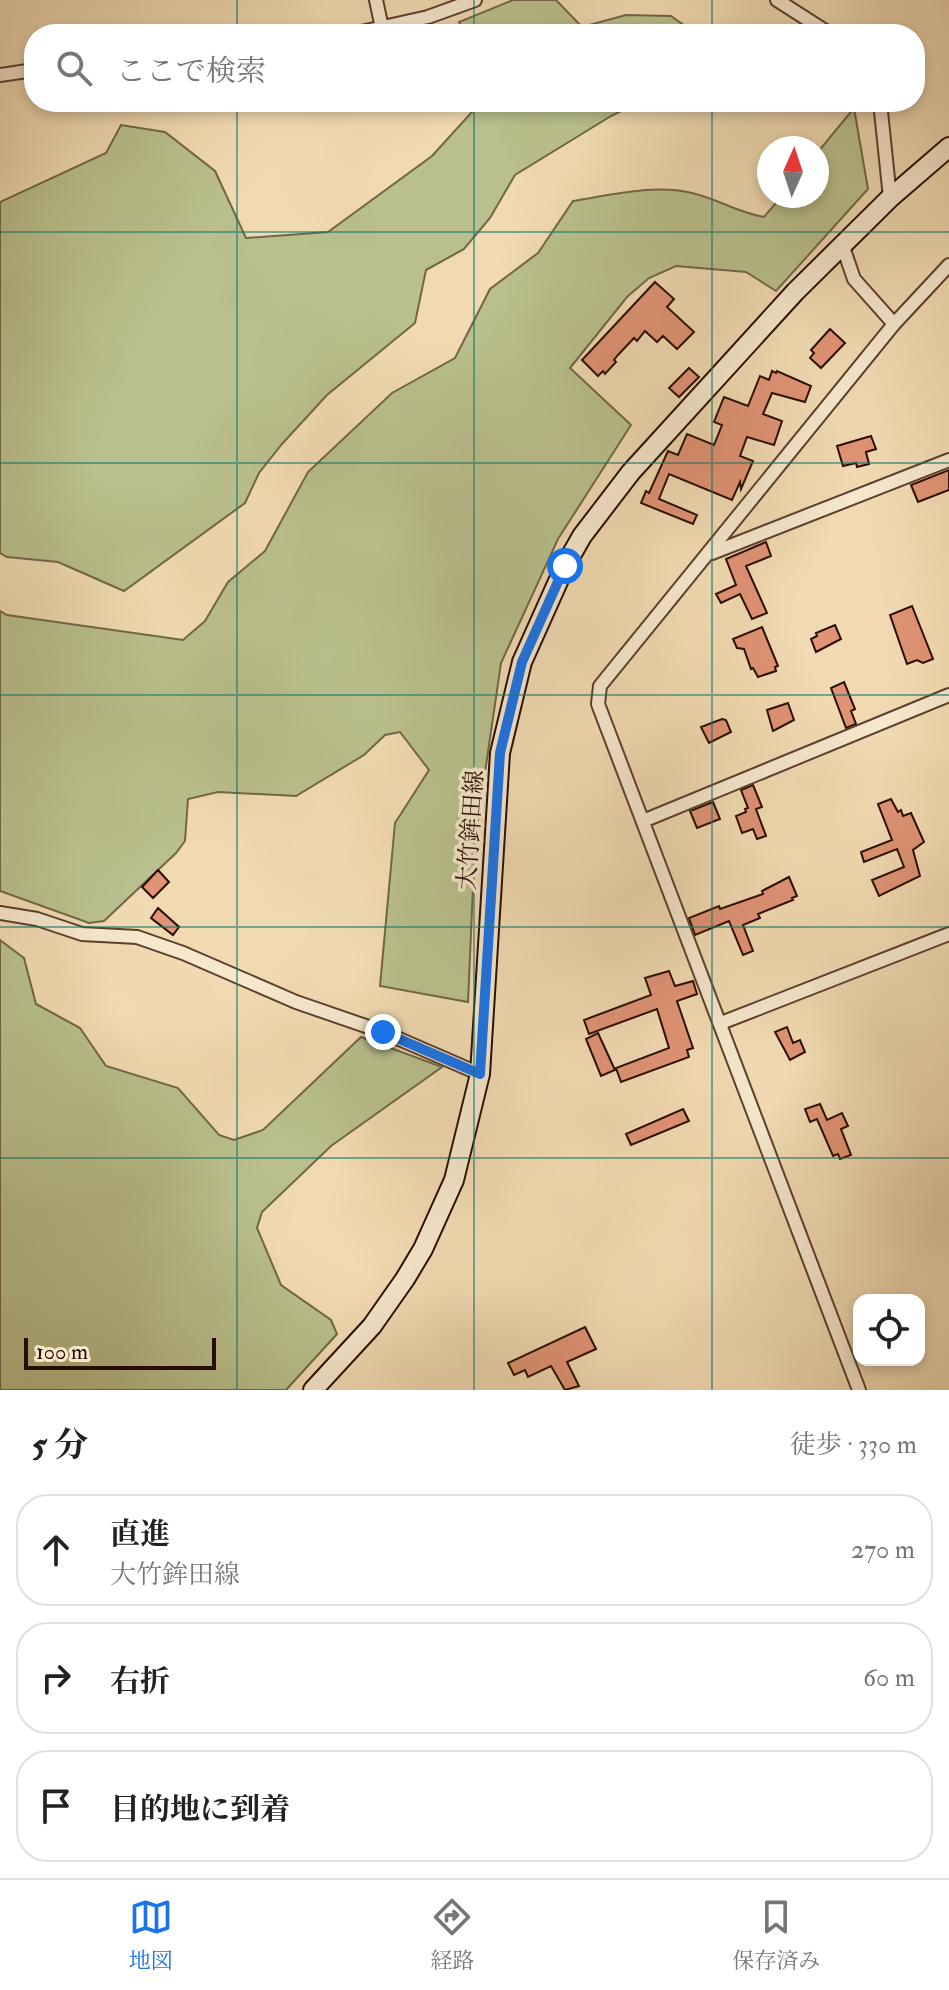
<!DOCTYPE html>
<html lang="ja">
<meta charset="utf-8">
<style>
body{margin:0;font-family:"IM FELL Double Pica","Noto Serif JP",serif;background:#f2f2f2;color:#222}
.controls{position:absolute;right:24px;bottom:24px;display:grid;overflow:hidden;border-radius:16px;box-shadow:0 4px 12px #0003}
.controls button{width:72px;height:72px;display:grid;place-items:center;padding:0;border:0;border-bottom:2px solid #e0e0e0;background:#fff;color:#222;font:40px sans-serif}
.compass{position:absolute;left:757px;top:136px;width:72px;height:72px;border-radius:50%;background:#fff;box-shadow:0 4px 12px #0003;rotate:3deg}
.scale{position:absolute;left:24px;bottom:20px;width:192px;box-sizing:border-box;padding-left:8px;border:4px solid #290d01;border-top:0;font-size:22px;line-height:28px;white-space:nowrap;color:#290d01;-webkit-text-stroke:6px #f6e7cd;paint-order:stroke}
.stop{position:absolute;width:24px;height:24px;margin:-18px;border:6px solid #1a73e8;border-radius:50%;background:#fff}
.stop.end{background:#1a73e8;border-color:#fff;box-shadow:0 2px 8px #0008}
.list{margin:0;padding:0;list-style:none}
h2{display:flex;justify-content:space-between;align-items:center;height:104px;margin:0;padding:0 32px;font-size:34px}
h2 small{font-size:26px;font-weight:400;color:#767676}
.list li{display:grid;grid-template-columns:52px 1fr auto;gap:24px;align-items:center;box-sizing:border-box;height:112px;margin:0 16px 16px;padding:0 16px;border:2px solid #e0e0e0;border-radius:32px}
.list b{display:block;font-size:30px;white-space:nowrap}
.list p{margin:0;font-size:26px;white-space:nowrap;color:#767676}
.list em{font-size:26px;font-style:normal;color:#767676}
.icon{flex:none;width:44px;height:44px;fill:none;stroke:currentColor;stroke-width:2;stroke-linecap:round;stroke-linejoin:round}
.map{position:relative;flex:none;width:949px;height:1390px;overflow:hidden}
.search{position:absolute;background:#fff;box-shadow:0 4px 12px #0003;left:24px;right:24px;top:24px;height:88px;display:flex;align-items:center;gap:20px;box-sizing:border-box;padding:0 28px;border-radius:32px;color:#767676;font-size:30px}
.sheet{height:488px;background:#fff}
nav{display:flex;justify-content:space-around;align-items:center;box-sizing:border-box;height:112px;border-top:2px solid #e0e0e0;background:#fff;font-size:22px;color:#767676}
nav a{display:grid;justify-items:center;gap:4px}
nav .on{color:#1a73e8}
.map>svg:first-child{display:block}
</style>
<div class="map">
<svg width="949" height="1390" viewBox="0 0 949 1390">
<rect width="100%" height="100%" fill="#f1dab2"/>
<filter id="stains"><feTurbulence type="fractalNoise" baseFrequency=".0025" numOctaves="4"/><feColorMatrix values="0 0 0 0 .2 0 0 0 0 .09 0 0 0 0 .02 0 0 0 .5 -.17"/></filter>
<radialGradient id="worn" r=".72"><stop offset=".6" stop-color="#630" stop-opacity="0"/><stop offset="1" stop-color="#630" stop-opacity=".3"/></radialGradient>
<path fill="#b9c08d" stroke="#716647" stroke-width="2" d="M513,0h43l26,27 44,-12 45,1 25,18h-232l-5,-12z
M481,102h158l-28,14 -96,59 -25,43 -26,31 -38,21 -11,53 -88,72 -45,49 -23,29 -14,30 -121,88 -66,-29 -51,-5 -7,-4v-351l106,-49 15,-28 44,7 50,39 31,67 82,-6 104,-76z
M854,108l14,81 -92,102 -30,-19 -70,-6 -27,12 -22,19 -57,71 61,57 -73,114 -57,124 -26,178 -7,161 -88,-16 15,-163 34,-53 -29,-38 -15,3 -21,20 -68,41 -78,-4 -30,7 -3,42 -9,12 -72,68 -15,2 -89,-32v-280l7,4 176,25 22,-19 23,-39 37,-31 43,-79 84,-79 63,-35 35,-69 48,-36 35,-52c38,-6 81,-17 119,-8 26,6 44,19 72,24l18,-21h35v-43z
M0,940l24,18 12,46 44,24 26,38 72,22 41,47 15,5 29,-10 98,-93 81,30 -111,79 -69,66 -5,16 24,57 50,35 6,14 -51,56h-286z"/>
<path fill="#e09375" stroke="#290d01" stroke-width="2" d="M655,282l19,17 -7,8 27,25 -17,17 -14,-13 -6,6 -12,-11 -8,10 -3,-3 -16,17 -4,5 2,2 -11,12 -2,-3 -5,5 -16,-16z
M830,329l15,14 -24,25 -11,-10 4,-5 -3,-3z
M689,368l10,9 -20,20 -10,-9z
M772,371l4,2 1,-2 34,15 -6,16 -33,-9 -9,21 19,7 -8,24 -27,-8 -7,19 13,5 -12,28 -1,-7 -8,18 -63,-26 -10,25 38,16 -4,9 -52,-21 5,-12 3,2 19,-42 10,4 9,-21 27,11 8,-20 -8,-3 10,-25 24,9 12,-30 9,4z
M871,436l5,13 -10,3 3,12 -12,3 -1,-4 -13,3 -6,-20z
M949,470v20l-31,12 -7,-17z
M766,542l5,14 -25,10 21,47 -15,6 -12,-25 -19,9 -5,-9 20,-9 -10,-26z
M912,606l21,53 -10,4 -6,-3 -10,4 -17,-49z
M835,625l6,14 -25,13 -5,-13 6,-3 -1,-3z
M762,627l16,39 -3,1 1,4 -18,6 -5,-9 -2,1 -7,-20 -7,-1 -4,-9z
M844,682l11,27 -4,2 5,13 -10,4 -15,-40z
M788,703l6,17 -21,11 -6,-21z
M722,719l4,1 5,12 -22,11 -8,-16z
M753,785l9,22 -6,2 10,27 -9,3 -4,-10 -11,4 -6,-17 10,-4 -1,-3 3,-1 -7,-18z
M891,799l7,13 3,-2 2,6 8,-3 13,29 -11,8 7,26 -41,20 -7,-16 32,-13 -7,-18 -33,13 -3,-10 31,-12 -14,-36z
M713,802l7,17 -23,9 -7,-17z
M158,870l11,12 -16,16 -11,-11z
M789,877l8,19 -5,2 1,2 -35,14 2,4 -17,7 10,26 -10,4 -14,-34 -34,14 -6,-17 30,-12 1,3 43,-15 -1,-3z
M158,908l21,19 -6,8 -22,-17z
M669,971l6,15 18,-5 4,13 -20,7 16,47 -6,2 2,7 -68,25 -5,-14 53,-20 -12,-39 -68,25 -5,-14 67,-25 -6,-17z
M787,1027l6,16 7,-3 5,12 -15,8 -15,-28z
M598,1033l17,37 -14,6 -15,-37z
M820,1104l7,16 15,-7 6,13 -7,3 10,26 -11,4 -2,-5 -5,2 -16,-37 -7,3 -5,-13z
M683,1109l6,12 -58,24 -5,-11z
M585,1327l11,22 -29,13 12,24 -14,4 -14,-24 -23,11 -3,-7 -11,5 -6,-12z"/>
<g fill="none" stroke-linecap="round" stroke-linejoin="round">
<g stroke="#5b402d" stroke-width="16">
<path id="street" d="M376,0l6,28
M777,0l53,34
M352,34l76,-17 47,-17
M0,75l34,-5
M880,102l10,96
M842,244l12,35 40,45
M712,553l237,-93
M643,821l306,-126
M0,913l37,6 45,15 55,3 46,16 113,49 87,30 97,42
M721,1023l228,-89
M859,1390l-261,-686 2,-18 294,-362 55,-59"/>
</g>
<g stroke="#290d01" stroke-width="22">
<path id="secondary" d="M313,1390l59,-64 33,-47 18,-30 31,-69 26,-106 20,-321 22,-91 43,-96 17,-30 49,-64 164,-180 95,-94 59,-51"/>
</g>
<use href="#street" stroke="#f6e7cd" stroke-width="12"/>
<use href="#secondary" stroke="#f6e7cd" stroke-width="18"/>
</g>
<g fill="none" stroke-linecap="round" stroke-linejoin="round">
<path stroke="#1a73e8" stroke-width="10" d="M383,1032l97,42 20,-321 22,-91 43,-96"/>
</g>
<path fill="none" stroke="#0f766e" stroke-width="2" stroke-opacity="0.55" d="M237,0v34M474,0v34M712,0v34M237,102v1288M474,102v1288M712,102v1288M0,232h949M0,463h949M0,695h949M0,927h949M0,1158h949"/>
<g text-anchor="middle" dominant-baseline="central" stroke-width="7" stroke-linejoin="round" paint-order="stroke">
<g font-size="24" fill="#290d01" stroke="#f6e7cd">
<text transform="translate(471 830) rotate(-86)">大竹鉾田線</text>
</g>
</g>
<rect width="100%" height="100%" filter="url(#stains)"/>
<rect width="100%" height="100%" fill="url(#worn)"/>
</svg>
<div class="controls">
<button><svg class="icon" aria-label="locate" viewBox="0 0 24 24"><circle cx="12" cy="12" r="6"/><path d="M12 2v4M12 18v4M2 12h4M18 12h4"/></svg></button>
</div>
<svg class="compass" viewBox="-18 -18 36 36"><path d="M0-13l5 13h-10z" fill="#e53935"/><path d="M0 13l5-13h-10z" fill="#767676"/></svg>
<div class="scale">100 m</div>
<div class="stop" style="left:565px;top:566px"></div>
<div class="stop end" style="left:383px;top:1032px"></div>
<div class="search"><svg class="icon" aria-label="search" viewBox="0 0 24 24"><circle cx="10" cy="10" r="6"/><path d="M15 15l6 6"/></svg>ここで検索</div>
</div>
<section class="sheet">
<h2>5 分<small>徒歩 · 330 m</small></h2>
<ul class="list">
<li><svg class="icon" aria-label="ahead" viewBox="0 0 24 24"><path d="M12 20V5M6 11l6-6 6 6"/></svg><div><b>直進</b><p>大竹鉾田線</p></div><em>270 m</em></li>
<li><svg class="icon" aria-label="right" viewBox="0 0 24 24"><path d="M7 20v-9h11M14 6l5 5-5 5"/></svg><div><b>右折</b></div><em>60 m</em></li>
<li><svg class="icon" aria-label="arrive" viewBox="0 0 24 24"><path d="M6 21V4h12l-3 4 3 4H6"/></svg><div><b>目的地に到着</b></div></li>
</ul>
</section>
<nav>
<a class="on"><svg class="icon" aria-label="map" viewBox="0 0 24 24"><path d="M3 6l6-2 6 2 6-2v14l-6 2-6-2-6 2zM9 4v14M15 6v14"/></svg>地図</a>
<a><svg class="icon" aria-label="directions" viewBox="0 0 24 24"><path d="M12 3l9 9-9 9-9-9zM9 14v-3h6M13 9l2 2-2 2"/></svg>経路</a>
<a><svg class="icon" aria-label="saved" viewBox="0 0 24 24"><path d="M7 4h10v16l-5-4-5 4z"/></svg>保存済み</a>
</nav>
